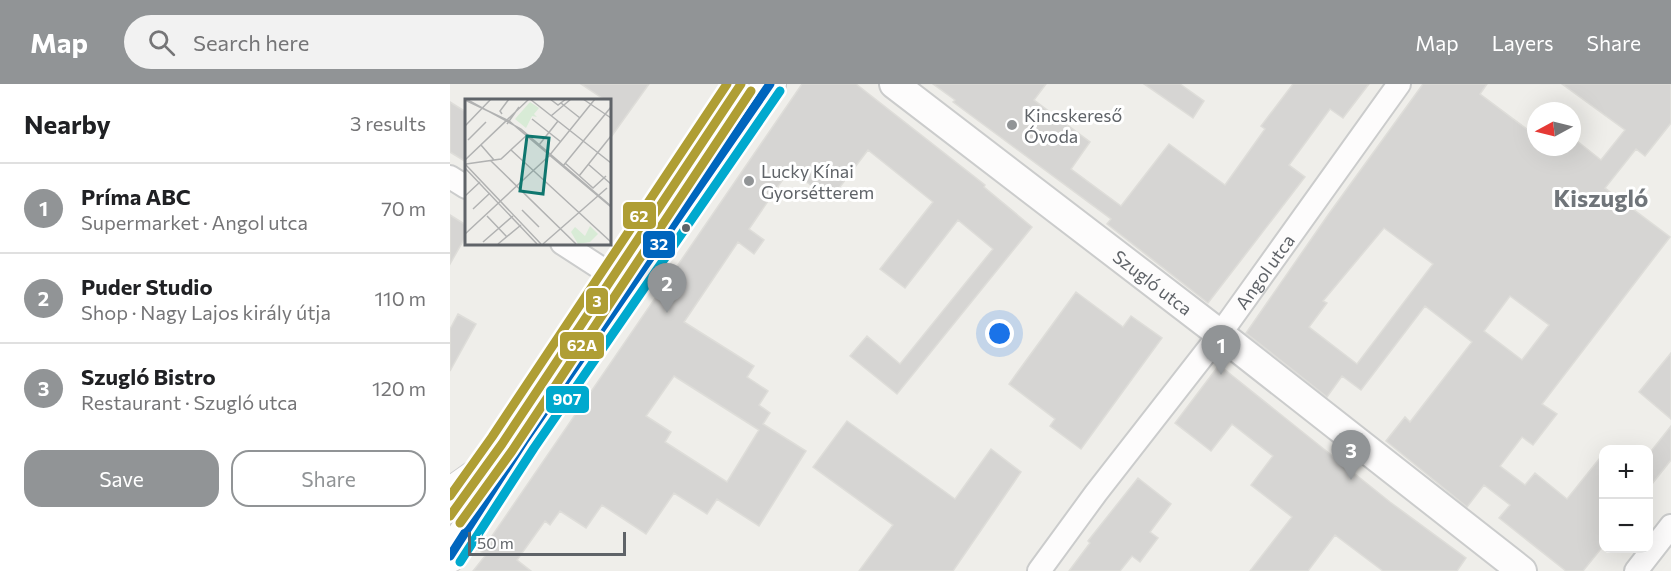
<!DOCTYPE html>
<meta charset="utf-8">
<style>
body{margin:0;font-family:Commissioner,sans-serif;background:#f2f2f2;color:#202124}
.controls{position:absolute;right:18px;bottom:18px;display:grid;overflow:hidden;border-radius:12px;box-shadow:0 6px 24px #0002}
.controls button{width:54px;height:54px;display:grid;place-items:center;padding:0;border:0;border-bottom:2px solid #e0e0e0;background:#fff;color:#202124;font:30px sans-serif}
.compass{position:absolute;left:1077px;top:18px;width:54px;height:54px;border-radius:50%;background:#fff;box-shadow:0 6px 24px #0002;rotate:263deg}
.scale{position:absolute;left:18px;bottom:15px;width:158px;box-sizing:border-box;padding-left:6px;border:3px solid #5f6368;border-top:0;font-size:16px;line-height:21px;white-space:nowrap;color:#5f6368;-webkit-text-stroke:4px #fff;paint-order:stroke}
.you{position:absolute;left:550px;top:250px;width:21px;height:21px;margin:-15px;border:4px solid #fff;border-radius:50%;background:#1a73e8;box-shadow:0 0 0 9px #1a73e833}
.badge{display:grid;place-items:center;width:39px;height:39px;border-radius:50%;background:#919496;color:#fff;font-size:20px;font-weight:700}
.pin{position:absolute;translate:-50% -50px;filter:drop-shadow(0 2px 3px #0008)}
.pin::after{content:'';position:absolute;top:32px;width:21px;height:18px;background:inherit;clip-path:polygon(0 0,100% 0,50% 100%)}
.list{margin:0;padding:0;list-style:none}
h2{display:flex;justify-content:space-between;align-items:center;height:78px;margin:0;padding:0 24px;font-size:26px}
h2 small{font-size:20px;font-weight:400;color:#757577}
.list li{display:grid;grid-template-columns:39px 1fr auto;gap:18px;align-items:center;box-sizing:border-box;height:90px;padding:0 24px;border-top:2px solid #e0e0e0}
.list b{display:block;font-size:22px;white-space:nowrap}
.list p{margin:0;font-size:20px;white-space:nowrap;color:#757577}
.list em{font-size:20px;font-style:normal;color:#757577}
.actions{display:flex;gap:12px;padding:18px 24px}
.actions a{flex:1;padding:14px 0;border:2px solid #919496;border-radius:18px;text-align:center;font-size:21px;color:#919496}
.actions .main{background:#919496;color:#fff}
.icon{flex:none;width:33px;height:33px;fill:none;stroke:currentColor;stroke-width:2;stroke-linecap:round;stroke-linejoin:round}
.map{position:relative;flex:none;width:1221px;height:487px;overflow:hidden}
header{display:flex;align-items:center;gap:36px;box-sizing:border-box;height:84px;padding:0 30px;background:#919496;color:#fff}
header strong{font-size:28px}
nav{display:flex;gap:33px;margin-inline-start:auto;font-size:21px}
.search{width:420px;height:54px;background:#f2f2f2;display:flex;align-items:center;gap:15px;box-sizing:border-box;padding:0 21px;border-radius:33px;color:#757577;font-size:22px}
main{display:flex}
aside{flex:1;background:#fff}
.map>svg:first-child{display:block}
</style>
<header>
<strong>Map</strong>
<div class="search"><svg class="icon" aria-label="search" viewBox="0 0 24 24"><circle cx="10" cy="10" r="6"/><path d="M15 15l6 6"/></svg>Search here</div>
<nav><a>Map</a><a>Layers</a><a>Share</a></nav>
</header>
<main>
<aside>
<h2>Nearby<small>3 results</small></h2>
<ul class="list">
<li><span class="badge">1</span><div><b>Príma ABC</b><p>Supermarket · Angol utca</p></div><em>70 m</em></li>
<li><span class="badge">2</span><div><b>Puder Studio</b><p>Shop · Nagy Lajos király útja</p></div><em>110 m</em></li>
<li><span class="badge">3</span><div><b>Szugló Bistro</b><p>Restaurant · Szugló utca</p></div><em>120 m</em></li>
</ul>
<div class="actions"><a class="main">Save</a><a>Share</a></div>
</aside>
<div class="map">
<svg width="1221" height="487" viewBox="0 0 1221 487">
<rect width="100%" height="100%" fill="#efeeea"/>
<path fill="#d6d5d3" stroke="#deddd9" stroke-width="1.5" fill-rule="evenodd" d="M131,0h68l-40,56v-40h-4z
M352,0h54l129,101 -1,2 48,40 -135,167 -47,-38 17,-20 33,28 93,-115 -35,-29 -53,68 -25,-19 53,-67 -65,-52 -38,50 -40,-31 -41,60 15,11 -10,14 -16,-12 -54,80 70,44 -7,11 21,14 -9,14 11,8 -7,11 43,27 -47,75 -42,-27 -10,15 -33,-21 -28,41 -44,-29 -16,23 -26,-17 -10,14 -5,-4 -28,39 14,11h-58l12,-15 -4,-4zM224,292l85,54 -32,52 -62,-40 6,-10 -25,-16z
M483,0h113l-12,16 56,42 -19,27 50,37 48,-62 56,41 40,-56 -4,-3 32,-42h76l-26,34 -13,-9 -41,56 16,12 -97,126 -101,-79 4,-5 -158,-117 2,-2z
M694,0h36l24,17 -11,17z
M973,0h64l-7,10 56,42v11h36v-10l29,23 24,-30 -63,-46h109v39l-26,33 -9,-7 -31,39 65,49 -128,167 15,10 -24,31 -11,-8 -22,29 25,19 10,-12 32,26 37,-46v92l-21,26h-17l-67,-53 11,-13 -26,-20 -17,22 -81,-66 19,-24 5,5 62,-80 -47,-36 -64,84 -19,-14 -15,21 -81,-64 82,-118zM934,144l49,36 -76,100 -48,-37 18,-24 -4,-2zM1060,212l39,29 -27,35 -38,-29z
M0,18l16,10v50l-16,-10z
M0,131l16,10v11l-16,28z
M626,208l47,35 8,-11 31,22 -81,111 -31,-23 5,-7 -46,-35z
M8,230l18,10 -26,47v-42z
M1221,269v66l-32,-27z
M769,281l171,137 76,56 -9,13h-74l-48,-36 -27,36h-58l42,-54 -41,-32 22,-29 -41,-32 -21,27 -36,-28z
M397,337l108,78 36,-50 30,23 -68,99h-94l34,-46 -80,-58z
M1221,342v34l-23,29v-34z
M688,394l33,26 -21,28 8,6 -18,24 -8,-6 -12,15h-51l21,-28 -2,-2z"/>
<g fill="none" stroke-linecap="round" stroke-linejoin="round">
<g stroke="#cbcccc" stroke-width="26">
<g id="minor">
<path d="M0,93l16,10"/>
<path d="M112,159l68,44"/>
<path id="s1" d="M589,487l57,-78 124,-159 179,-250"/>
<path d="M1186,487l35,-45"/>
</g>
</g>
<g stroke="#cbcccc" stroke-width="32">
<g id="tertiary">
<path id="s2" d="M444,0l326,250 302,237"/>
</g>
</g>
<g stroke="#cacacb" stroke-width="34">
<path id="secondary" d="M0,410l59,-42
M0,472l74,-115 246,-357"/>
</g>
<use href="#minor" stroke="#fdfcfc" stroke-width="22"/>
<use href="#tertiary" stroke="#fdfcfc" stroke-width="28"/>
<use href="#secondary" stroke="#fdfcfc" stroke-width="32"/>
<g stroke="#fff" stroke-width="14">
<path id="bus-1" d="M0,472l74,-115 246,-357"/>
</g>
<g stroke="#fff" stroke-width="14">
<path id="bus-2" d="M10,478l74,-114 246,-357"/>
</g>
<use href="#bus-1" stroke="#0065bd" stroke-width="9"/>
<use href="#bus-2" stroke="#00a9ce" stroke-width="9"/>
<g stroke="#fff" stroke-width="14">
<path id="tram-1" d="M0,432l52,-72 239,-360"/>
</g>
<g stroke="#fff" stroke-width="14">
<path id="tram-2" d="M10,439l52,-72 239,-360"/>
</g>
<g stroke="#fff" stroke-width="14">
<path id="tram-3" d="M0,412l42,-59 235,-353"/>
</g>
<use href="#tram-1" stroke="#af9e34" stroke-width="9"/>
<use href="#tram-2" stroke="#af9e34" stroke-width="9"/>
<use href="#tram-3" stroke="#af9e34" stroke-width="9"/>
</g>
<g fill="#919496" stroke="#fff" stroke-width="2">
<circle cx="562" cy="41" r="6"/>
<circle cx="299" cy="97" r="6"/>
</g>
<circle fill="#5f6368" stroke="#fff" stroke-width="2" cx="236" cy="144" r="5"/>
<g text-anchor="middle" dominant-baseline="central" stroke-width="6" stroke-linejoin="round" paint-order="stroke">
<g font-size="18" fill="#5f6368" stroke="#fff" text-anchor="start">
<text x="574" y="31">Kincskereső<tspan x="574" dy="21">Óvoda</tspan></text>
<text x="311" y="87">Lucky Kínai<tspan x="311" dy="21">Gyorsétterem</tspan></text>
</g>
<g font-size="18" fill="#5f6368" stroke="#fff">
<text stroke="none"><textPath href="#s1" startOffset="375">Angol utca</textPath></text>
<text stroke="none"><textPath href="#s2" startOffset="326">Szugló utca</textPath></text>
</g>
<g font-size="24" font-weight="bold" fill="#70757a" stroke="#fff">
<text x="1151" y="113">Kiszugló</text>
</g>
</g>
<g transform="translate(15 15)">
<rect width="146" height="146" fill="#efeeea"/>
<path d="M65,3l9,6 -5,6 3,3 -5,-1 -6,12 -11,-9zM125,127l8,8 -8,8 -12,2 -7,-12 4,-5 10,9z" fill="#d8ebd6"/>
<path fill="none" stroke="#b1b2b2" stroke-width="1.5" d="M1,0l55,30 90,77M65,0l81,64M85,0l8,6 8,-6M118,0l28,19M0,1l44,21 102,86M96,4l19,15M37,15l-2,-3 9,-12M86,17l20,-17M67,20l29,23M42,25l12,-17M0,27l26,-27M3,41l18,-18 -6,6M16,46l13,15M74,46l19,-24M46,51l100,92M0,61l64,-61M26,62l85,83M100,64l28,25 13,-12M0,65l76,80M1,65l35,-5 26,-24M123,65l23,20M98,67l48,-59M0,69l72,76M114,77l32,-40M0,97l15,-14M8,110l17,-16M57,111l17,17M22,117l20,21M0,135l84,-78 46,-57M18,143l30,-26M33,145l23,-19M78,145l64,-56"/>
<path fill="#0f766e" fill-opacity="0.15" stroke="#0f766e" stroke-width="3" d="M62,37l22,2 -6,56 -23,-3z"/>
<rect width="146" height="146" fill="none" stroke="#5f6368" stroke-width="3"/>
</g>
<g stroke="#fff" stroke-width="2">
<rect x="172" y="117" width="35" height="29" rx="6" fill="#af9e34"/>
<rect x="192" y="146" width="34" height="29" rx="6" fill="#0065bd"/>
<rect x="135" y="203" width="24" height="28" rx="6" fill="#af9e34"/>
<rect x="109" y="247" width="46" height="29" rx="6" fill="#af9e34"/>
<rect x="95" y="301" width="45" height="29" rx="6" fill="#00a9ce"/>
</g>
<g font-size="16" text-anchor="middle" font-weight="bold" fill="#fff">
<text x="189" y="138">62</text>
<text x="209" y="166">32</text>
<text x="147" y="223">3</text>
<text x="132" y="267">62A</text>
<text x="117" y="321">907</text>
</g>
</svg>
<div class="controls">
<button>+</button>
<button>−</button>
</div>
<svg class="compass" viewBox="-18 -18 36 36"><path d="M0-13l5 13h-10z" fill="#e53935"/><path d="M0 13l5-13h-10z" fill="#757577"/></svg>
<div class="scale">50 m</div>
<div class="you"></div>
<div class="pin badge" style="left:771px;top:291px">1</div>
<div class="pin badge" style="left:217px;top:229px">2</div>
<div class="pin badge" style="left:901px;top:396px">3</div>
</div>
</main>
